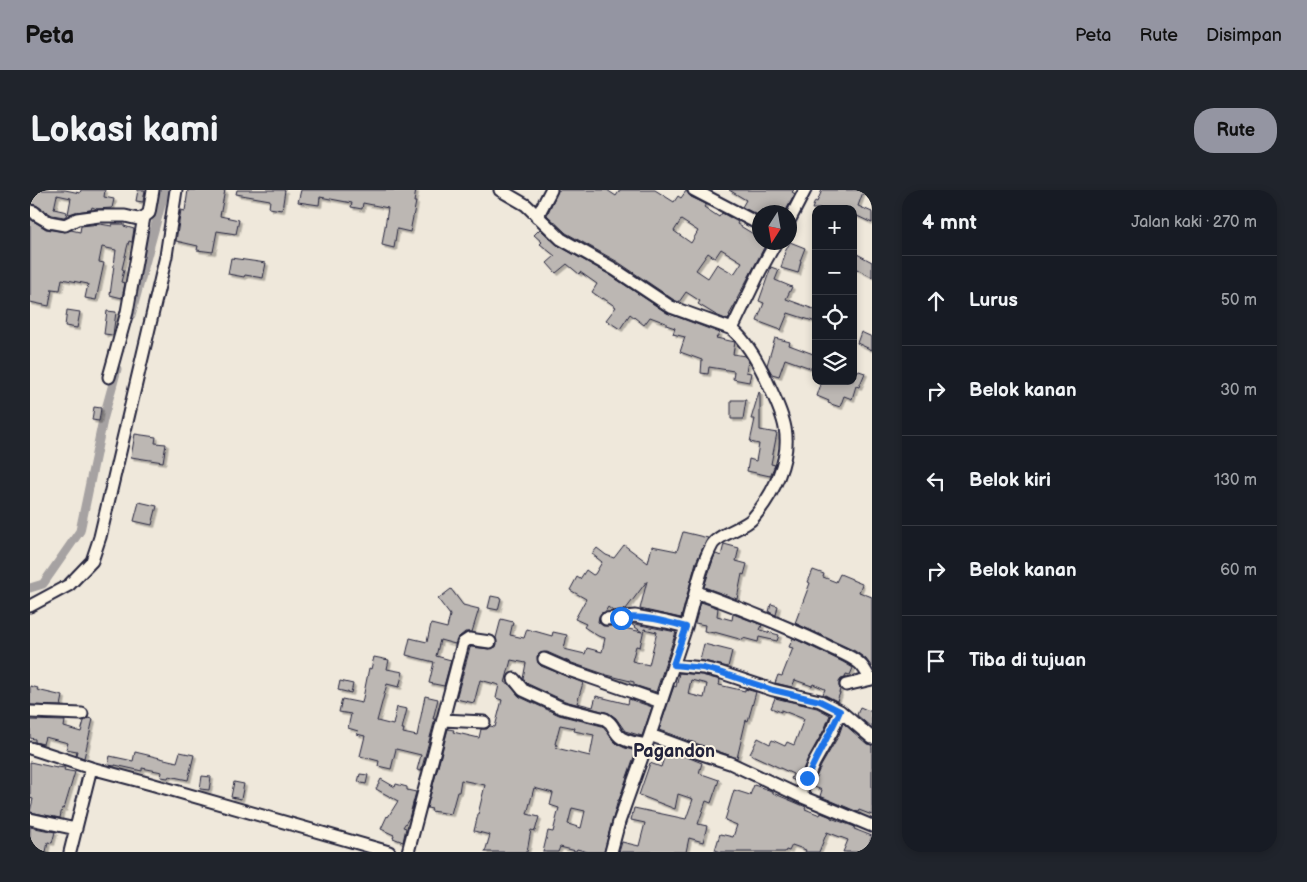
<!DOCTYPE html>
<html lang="id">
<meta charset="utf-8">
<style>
body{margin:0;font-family:"Balsamiq Sans",sans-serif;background:#20242c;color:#f1f3f6}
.controls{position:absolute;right:15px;top:15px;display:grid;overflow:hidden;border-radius:10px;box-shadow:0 2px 8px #0003}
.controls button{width:45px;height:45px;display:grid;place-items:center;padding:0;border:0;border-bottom:1px solid #363941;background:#171b24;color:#f1f3f6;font:25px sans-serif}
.compass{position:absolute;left:722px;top:15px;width:45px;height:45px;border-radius:50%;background:#171b24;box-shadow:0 2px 8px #0003;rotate:191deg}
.stop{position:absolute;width:15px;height:15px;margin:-11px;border:4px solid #1a73e8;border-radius:50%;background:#fff}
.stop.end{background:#1a73e8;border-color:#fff;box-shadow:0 1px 5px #0008}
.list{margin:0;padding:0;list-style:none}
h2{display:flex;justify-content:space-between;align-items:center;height:65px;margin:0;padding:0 20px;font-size:21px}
h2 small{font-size:16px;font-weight:400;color:#9ea1a6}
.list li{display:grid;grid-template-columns:32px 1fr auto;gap:15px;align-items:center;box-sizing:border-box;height:90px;padding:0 20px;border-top:1px solid #363941}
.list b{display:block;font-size:19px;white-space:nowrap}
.list em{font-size:16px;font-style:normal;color:#9ea1a6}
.icon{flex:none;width:28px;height:28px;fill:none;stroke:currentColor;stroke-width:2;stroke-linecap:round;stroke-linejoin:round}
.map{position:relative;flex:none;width:842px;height:662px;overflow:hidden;border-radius:20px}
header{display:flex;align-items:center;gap:30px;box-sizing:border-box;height:70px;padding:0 25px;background:#9495a2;color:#111}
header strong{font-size:24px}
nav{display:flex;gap:28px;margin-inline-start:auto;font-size:18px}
.intro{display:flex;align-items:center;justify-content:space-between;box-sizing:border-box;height:120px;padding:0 30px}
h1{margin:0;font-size:35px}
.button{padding:12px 22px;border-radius:20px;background:#9495a2;color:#111;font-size:18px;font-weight:700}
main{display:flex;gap:30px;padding:0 30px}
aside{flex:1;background:#171b24;border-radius:20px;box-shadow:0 2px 8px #0003}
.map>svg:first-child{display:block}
</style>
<header>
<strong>Peta</strong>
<nav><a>Peta</a><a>Rute</a><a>Disimpan</a></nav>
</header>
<div class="intro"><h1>Lokasi kami</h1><a class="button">Rute</a></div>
<main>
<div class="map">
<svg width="842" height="662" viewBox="0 0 842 662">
<defs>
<filter id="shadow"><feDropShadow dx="2.5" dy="2.5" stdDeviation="0" flood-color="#0004"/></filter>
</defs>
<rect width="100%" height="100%" fill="#efe8db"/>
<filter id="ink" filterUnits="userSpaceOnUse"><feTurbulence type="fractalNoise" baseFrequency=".02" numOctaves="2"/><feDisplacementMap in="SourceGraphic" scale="10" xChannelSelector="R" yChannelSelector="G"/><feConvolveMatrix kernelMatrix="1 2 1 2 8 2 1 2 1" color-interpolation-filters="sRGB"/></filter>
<g filter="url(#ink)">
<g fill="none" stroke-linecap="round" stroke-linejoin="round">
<path stroke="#a6a2a2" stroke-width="9" d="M101,125l34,-125
M0,398l13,-4 37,-53 23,-111 14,-51"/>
</g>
<path fill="#bcb7b3" stroke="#22223b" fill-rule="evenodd" filter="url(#shadow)" d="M0,0h35l15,3 1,-3h24l-1,7 10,2 -2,9 -15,1 -5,-2 -1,3 -15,2 -7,2h-1l3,-16 -14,-3 -3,14 13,3 -1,4 -2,1 -12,-2 -16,-10 -6,-1z
M108,0h7l-2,12 -7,-1z
M158,0h37l-5,26 19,4 -3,14 -19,-3 -4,21 -16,-2 1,-4 -22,-5 5,-31 4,1z
M207,0h48l-3,20 -13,-2 1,-8 -34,-6z
M271,0h115l-2,12h2l-6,30 -13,-3 -3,19 -12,-3 6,-37 -25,-5 -1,6 -11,-2 1,-4 -32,-6 -1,8 -21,-3z
M528,0h49l9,6 4,-6h35l19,12 4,-6 3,2 5,-7 5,6 15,7 -2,3 15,10 3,-4 16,9 -1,2 18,11 2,-4h3v11h7l-30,57h1l-9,16 1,1 -2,4 -12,-5 -18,-11 2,-3 -14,-9 -7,10 -5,-2 -56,-38 -52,-29 -19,-18zM651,30l17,11 -7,12 -17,-12zM691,59l21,13 -8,12 -17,-10 -9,14 -12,-8 12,-17 7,5z
M699,0h65l-2,2 3,2 -10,18h-25v4l-18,-9 4,-7z
M792,0h36l5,2 -5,14 14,6v11l-19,-9v-5h-41l3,-8 2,1z
M0,29l16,10 18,3 7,-2 9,2 1,-6 19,-2 12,2v-2h12v2l10,3 -2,13 -3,-1 -2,7 -5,21 2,1 -3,12 4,1 -3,15 -12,-3 6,-45 -14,-3 -3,15 5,1 -8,37 -11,-2 3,-14 -26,-5 -2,11 -8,-1 -3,17 -19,-4z
M510,39l17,16 53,30 57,38 53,20 -4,5 19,4 -2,12 12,2 3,5 -2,11 5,1 -2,9 -16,-3 1,-8 -25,-4 -1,7 -7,-1 1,-13 -22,-8 5,-15 -12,-3 2,-6 -9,-3v-2l-16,-6 -6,8 -14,-11 -10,15 -14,-9 10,-13 -13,-9 -1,1 -10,-7 5,-8 -17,-12 -1,2 -12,-10 -11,9 -9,-10 8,-7 -15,-12 2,-2 -8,-7z
M760,52l15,6 -5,13h1l-3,12 -17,-5 4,-14h-1z
M827,64l15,8v15l-19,-10v-6z
M201,68l35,5 -3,15 -18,-3 -1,2 -16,-3z
M741,77l8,3 -4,10 17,7 -6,12 30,11v12l-28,-9 -7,17 -24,-9 7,-18 -5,-2z
M37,120l13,2 -3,16 -12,-2z
M77,121l9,1 -3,23 -9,-1z
M831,142l11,5v13l-15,-7z
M745,148l15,4 -1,3 27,10v15l-31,-11 -6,17 -7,-2 -5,-9z
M823,179l12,4 -6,14 -3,-1 -4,13 -8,-3 -4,11 -12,-4 1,-2 -12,-5 5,-15h31z
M729,202l1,1v37l17,3 -6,31 4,1 -5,11 -23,-5 2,-12 7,2 3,-17 -9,-2 5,-23h-4z
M701,210h15l-3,19h-12z
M64,217l7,1 -2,13 -7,-1z
M105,244l21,3 -1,6 11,1 -3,18 -32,-5z
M109,312l18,4 -5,19 -18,-4z
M653,342l25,6 -12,24 -15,56 -41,-9 7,-28 -21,28 -13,2 -5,-4 -3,5 -4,1 -2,3 -1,6 5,4h12l27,6 -11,-8h4l41,8 -20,60 -22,-7v-3l-27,-7 -35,-12 -25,-11 -7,1 -3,3 1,7 3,3 42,17 -6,20 16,4 3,-11 32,8 1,-5 23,8 -10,29 -17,-5 -9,-13 -7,-5 -44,-12 -37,-17 -5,-5 3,-16 -15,-3 -6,23h3l12,14 39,18 43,11 15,18 8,4 11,3 -17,49h-1l-14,52h-16l-11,-3 -1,2 -16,-4 -2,5h-15l5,-21 5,1 6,-24 -9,-3 3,-12 -19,-5 -7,26 12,3 -4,14 -4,-1 -4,22h-42l5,-17 -16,-4 11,-46 -24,-5 -2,12h-2l-6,22 -20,-3 1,-2 -5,-1 21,-79 6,1 -1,2 26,6 2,-9h6l3,-3 5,1 7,-27 -6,-2 3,-13 -19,-5 -6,23 -18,-4 14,-51 1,-1 18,2 7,-2 1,-3 -1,-6 5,-19 12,3 -3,13 14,3 3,-9 25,7 1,-4 14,3 -3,14 21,5 2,-6 15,4 3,-14 -7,-2 -14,-9 2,-3 -11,-5 11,-20 -16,-9 7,-13 3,2 6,-9 7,5 2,-1 7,-12 -10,-8 5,-6 9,7 8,3 10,-13 24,18 4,-17 25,5zM614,439l13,3 -8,33 -17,-4 4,-15 4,1zM530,535l15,3 -1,3 20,4 -4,21 -34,-8 1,-3 -2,-1zM542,618l13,3 -4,17 -13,-4z
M694,354l15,4 -3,13 11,3 -3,11 -2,-1 -5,25 -33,-12 10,-30 2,-3 5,2z
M783,380l11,4 -1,3 13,5 4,-8 12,5v1l10,4 -3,8 13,5v70l-6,-8 -11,-8 -60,-28 15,-40 -2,-1z
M421,399l12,16 16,4 -7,23h-7l-6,5 -4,7 -15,-4 -4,16 15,4 -7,26 -15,-3 5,-21 -28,-7 4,-17 17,4 4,-18 16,4 3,-13 -12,-16z
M461,406l10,2 -3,12 -10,-2z
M671,412l17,6 -1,8 15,4 1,-6 29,11 -2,5 19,5 -2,6 -18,-4 -1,5 -15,-4v2l-29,-8v1l-10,-2 1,-6 -10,-2z
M741,414l7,2 -2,9 -7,-3z
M763,448l50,24 10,6 -3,7 -4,-1 -1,4 -4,1 -2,3v4l1,3 -1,4h1l-3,8 -14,-7 2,-5 -12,-5 -1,2 -17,-6 -3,7 -17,-4 3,-8 4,1 11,-28 -4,-1z
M674,454l28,7 -4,16 -28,-7z
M344,467l15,3 -2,9 16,3 -4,15 -12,-3 -10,37 16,4 4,-18 10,2 -5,20h2l-1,4 14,3 8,-40 13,3 -5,20h2l-14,52 -4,-1 4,-15 -25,-6 -5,20 -13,-3 1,-5 -19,-5 5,-20 -8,-2 1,-3 -10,-3 3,-14 -12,-2 3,-13 20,4 7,-35 2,1z
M649,483l23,2 18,5 -1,5 26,6v-2l11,3 -8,29 -2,-1 -9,38 -78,-28 15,-44 2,1zM661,490l16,4 -3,14 -16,-4z
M310,491l13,3 -2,9 -13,-3z
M0,496l8,2 -1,2 26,6 -2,10 -31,-1z
M745,508l42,10 13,7 -5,13 -18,32 -9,22 -7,-3 2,-5 -43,-20 8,-16 12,6 2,-4 13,6 2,-4 7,3 10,-26 -23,-9v2l-10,-4z
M830,517l12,5v16l-15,-13z
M58,528l5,1 -9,39 -8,-3 1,-4 -11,-2 2,-6 -23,-6 -2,7 -8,-2v-3l-5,-1v-18l35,1 -1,6 17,5 3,-11z
M813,533l24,21 5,1v70l-13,-5 -1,2 -38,-16 2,-6 -10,-4 9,-20 18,-31z
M637,559l35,14 -3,10 20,7 -8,23 -5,-2 -8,23 9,2 -4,16 -14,-4 -3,14h-67l3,-10 17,4 6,-23 -14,-3 3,-12 52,11 7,-20 -15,-5 -3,15 -36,-14 11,-32 11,4z
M105,562l42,10 3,-10 14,3 -6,25 -19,-4 -1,2 -7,-1 1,-5 -20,-4v3l-27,-6v1l-7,-1 2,-9 23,5z
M0,572l27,6v-1l8,1 -1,2 11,2 -11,37 -2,-1 -2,10 -30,-6 3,-13 -3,-1z
M330,584l8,1 -2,9 -8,-2z
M172,586l9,1 -2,13 -9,-1z
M351,589l14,8 1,-3 11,3v3l9,2 -7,26 -6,9 3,1 -3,14 -10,-4 1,-3 -13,-6 6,-13 1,1 10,-16 -22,-12z
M204,592l10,2 -3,15 -10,-2z
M724,595l15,5 4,2v1l33,14 -1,2 15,6 1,-2 10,4v1l24,9 -1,2 18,7 -6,16h-23l5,-12 -21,-8 -8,20h-14l1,-2 -14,-5 -3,6 -3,-1 -1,2h-64l-6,-2 5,-16 13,3 4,-12 -12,-5 9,-30 16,5z
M0,637l25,5 -3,11 -4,-1 -2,10h-16z"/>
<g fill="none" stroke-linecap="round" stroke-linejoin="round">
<g stroke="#22223b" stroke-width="15">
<path id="minor" d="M470,0l26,15 35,34 53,30 57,38 61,22c15,13 26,33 34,50 7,16 16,32 19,49 6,31 -12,67 -32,90 -8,10 -35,16 -41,27 -13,24 -18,56 -26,82 -12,36 -24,72 -36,108
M664,0l65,34
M0,21l4,1 3,3 12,7 16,3 12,-6 22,-3h26l13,3 6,-2
M507,27l14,-27
M759,31l16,-31
M702,139l28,-58 16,-29
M79,187l18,-65 17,-95 5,-4 4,-23
M666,402c44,16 87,33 129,53 11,6 24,10 34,18 5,4 8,10 11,16
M0,416l39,-21 23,-24 8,-24 66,-281 10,-66
M576,429l29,-3 31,6 20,5
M514,469l25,11 92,32
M643,475l30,3 16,4 54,18 47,11 20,10 32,27
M484,489l9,11 39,18 43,11c9,5 7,9 13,16 6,7 20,8 28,10
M816,495l26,-6
M0,522l52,2
M413,530l41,2
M0,558l61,20 60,16 238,68
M770,606l14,-33 18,-32 8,-20
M0,629l46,10
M40,662l21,-84
M378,662l55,-209 6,-4 21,3
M581,662l8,-30 31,-87 46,17 34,11 70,33 72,30"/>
</g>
<use href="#minor" stroke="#fcf5e5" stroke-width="11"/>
</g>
</g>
<g fill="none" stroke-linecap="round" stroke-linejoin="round" filter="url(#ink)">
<path stroke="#1a73e8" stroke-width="6" d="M591,428c23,-3 44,3 65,9l-13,38 30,3 16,4 54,18 47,11 20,10c-10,23 -23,44 -33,67"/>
</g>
<g text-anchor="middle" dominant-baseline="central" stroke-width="4" stroke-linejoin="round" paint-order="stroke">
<g font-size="18" font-weight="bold" fill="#22223b" stroke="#fcf5e5">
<text x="644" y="561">Pagandon</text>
</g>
</g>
</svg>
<div class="controls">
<button>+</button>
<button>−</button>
<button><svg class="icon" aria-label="locate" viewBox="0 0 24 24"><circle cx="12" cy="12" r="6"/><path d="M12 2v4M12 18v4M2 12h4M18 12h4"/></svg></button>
<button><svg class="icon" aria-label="layers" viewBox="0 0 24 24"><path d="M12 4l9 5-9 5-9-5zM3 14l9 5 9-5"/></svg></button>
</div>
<svg class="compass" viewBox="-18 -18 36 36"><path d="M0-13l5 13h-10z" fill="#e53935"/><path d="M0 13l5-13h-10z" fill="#9ea1a6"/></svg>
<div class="stop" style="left:591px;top:428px"></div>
<div class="stop end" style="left:777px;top:588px"></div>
</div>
<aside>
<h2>4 mnt<small>Jalan kaki · 270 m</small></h2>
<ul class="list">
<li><svg class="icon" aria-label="ahead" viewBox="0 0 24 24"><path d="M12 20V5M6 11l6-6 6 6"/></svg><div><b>Lurus</b></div><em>50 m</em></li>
<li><svg class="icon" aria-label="right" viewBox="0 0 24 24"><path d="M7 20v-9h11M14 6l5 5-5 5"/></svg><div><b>Belok kanan</b></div><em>30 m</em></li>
<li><svg class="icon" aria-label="left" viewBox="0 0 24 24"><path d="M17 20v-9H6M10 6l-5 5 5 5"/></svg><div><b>Belok kiri</b></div><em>130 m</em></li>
<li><svg class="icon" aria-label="right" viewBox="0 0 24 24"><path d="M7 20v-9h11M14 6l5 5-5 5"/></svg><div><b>Belok kanan</b></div><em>60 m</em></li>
<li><svg class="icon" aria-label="arrive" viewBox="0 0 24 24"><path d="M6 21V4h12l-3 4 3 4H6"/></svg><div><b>Tiba di tujuan</b></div></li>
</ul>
</aside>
</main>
